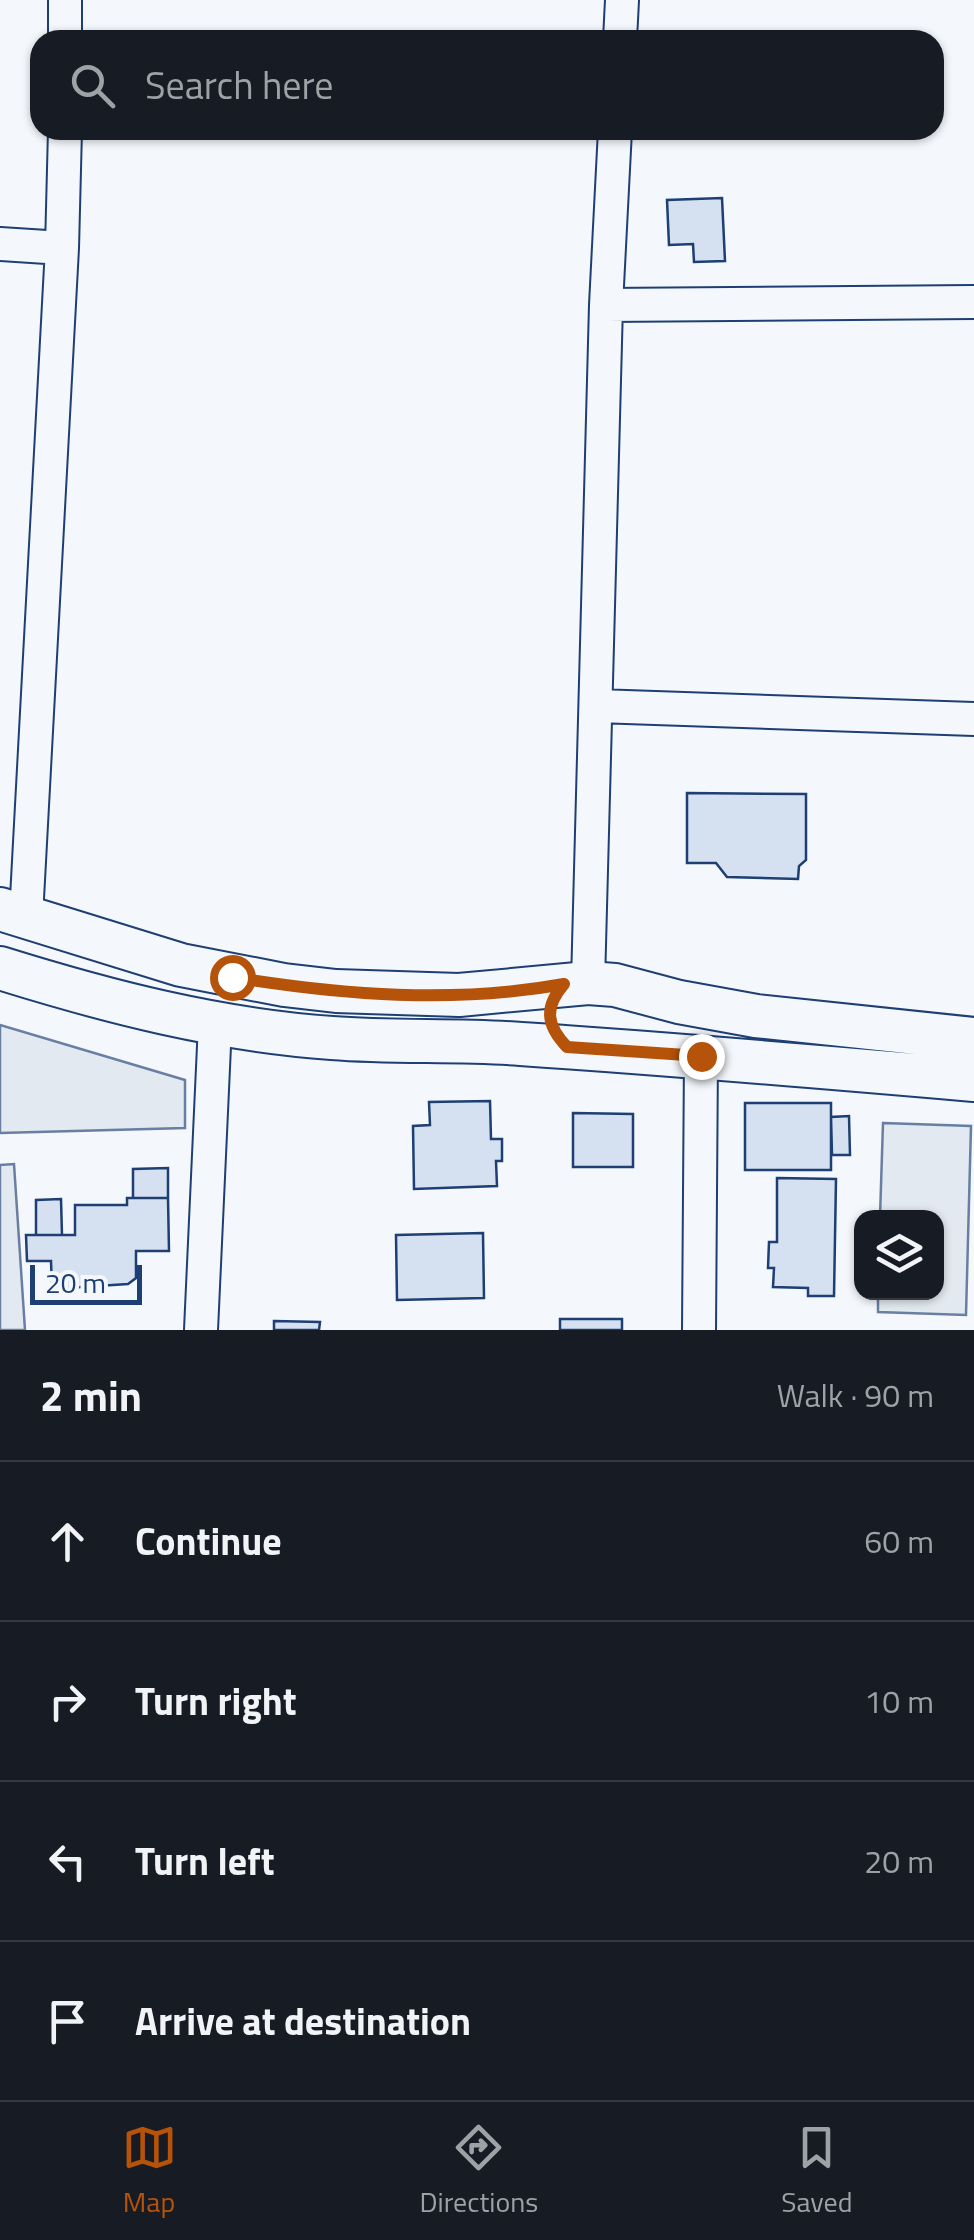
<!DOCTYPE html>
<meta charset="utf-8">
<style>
body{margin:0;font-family:"Titillium Web",sans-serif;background:#20242c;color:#f1f3f6}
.controls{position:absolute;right:30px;bottom:30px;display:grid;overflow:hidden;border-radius:20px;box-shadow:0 2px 8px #0004}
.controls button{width:90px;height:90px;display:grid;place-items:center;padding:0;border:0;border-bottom:2px solid #363941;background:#171b24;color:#f1f3f6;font:50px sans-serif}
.scale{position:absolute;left:30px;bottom:25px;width:112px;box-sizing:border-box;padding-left:10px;border:5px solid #1d3f73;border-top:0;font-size:28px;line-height:35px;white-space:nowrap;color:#1d3f73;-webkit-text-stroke:8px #f4f7fb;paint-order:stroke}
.stop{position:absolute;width:30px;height:30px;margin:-22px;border:8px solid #b45309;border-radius:50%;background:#fff}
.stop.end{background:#b45309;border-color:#fff;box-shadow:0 2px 10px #0008}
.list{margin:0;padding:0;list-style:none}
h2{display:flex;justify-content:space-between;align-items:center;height:130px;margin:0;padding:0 40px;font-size:42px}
h2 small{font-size:32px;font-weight:400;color:#9ea1a6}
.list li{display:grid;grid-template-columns:65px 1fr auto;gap:30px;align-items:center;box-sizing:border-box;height:160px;padding:0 40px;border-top:2px solid #363941}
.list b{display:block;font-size:38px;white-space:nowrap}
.list em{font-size:32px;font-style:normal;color:#9ea1a6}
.icon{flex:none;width:55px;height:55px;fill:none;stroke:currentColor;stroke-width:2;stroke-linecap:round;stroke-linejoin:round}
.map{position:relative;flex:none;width:974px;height:1330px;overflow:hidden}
.search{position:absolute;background:#171b24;box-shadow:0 2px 8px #0004;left:30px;right:30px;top:30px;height:110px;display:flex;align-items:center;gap:25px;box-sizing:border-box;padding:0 35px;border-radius:30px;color:#9ea1a6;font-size:38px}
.sheet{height:770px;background:#171b24}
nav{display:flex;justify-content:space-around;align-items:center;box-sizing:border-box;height:140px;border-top:2px solid #363941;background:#171b24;font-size:28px;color:#9ea1a6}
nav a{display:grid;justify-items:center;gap:5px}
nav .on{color:#b45309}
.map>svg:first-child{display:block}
</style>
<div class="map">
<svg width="974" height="1330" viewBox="0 0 974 1330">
<rect width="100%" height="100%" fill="#f4f7fb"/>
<path fill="#e3e9f0" stroke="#687fa3" stroke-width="2.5" d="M0,1025l185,55v48l-185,5z
M883,1123l88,3 -5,189 -88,-3v-19l58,-1v-74l-56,-1z
M14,1164l11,166h-25v-165z"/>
<path fill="#d5e0f0" stroke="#1d3f73" stroke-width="2.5" d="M722,198l3,63 -31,1 -1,-18 -24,1 -2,-45z
M687,793l119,1v66l-7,6 -1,13 -71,-2 -11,-14h-29z
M490,1101l1,38h11v22h-6l1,25 -83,3 -1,-63 17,-1 -1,-23z
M745,1103h86v67h-86z
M573,1113l60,1v53h-60z
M849,1116l1,39h-18l-1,-38z
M168,1168v30h-35v-29z
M777,1178l59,1 -2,117h-26v-8l-35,-1 1,-19h-6l1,-26h8z
M127,1198h41l1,53h-33v27l-8,6 -76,5 -1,-28h-24l-1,-26h49v-30h52z
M61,1199l1,36h-26v-35z
M483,1233l1,65 -87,2 -1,-65z
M560,1319h62v11h-62z
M274,1321l46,1 -1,8h-45z"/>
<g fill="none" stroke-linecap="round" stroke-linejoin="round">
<g stroke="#1d3f73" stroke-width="36">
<path id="minor" d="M65,0v40
M620,40l2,-40
M0,244l62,4
M606,305l368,-3
M597,706l377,13
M26,917l36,-669 3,-118
M588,983l18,-678 9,-175
M201,1330l14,-306
M699,1330l2,-274"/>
</g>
<g stroke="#1d3f73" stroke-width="46">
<path id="tertiary" d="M0,909l181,56 103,20 52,6 123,4 129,-12 27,2 64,17 77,14 218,23
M0,968c109,34 218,62 332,70 63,5 126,1 189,6 151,10 302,23 453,36"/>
</g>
<use href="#minor" stroke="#f4f7fb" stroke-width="32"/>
<use href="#tertiary" stroke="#f4f7fb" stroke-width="42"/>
</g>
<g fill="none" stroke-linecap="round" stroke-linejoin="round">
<path stroke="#b45309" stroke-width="12" d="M232,977c110,18 222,27 332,7 -20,23 -18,41 3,63l134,9"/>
</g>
</svg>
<div class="controls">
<button><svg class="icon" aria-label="layers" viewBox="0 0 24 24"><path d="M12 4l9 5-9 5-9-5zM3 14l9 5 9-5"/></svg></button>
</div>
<div class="scale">20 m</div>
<div class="stop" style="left:232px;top:977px"></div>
<div class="stop end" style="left:701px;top:1056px"></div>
<div class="search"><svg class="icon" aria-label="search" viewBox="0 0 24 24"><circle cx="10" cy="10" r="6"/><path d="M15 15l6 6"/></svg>Search here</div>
</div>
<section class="sheet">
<h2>2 min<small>Walk · 90 m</small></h2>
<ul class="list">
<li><svg class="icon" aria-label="ahead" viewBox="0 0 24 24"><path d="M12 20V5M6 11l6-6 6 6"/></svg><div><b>Continue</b></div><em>60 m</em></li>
<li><svg class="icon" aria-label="right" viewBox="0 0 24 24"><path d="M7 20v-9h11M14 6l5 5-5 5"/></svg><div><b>Turn right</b></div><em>10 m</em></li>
<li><svg class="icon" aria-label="left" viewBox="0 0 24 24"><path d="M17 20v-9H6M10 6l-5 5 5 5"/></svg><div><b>Turn left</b></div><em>20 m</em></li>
<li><svg class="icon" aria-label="arrive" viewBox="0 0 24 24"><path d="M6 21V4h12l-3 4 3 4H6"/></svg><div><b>Arrive at destination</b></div></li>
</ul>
</section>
<nav>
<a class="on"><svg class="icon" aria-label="map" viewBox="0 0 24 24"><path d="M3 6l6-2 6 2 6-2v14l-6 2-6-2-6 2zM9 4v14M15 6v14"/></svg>Map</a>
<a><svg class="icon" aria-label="directions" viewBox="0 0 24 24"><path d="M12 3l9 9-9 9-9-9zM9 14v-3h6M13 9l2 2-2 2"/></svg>Directions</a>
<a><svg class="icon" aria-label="saved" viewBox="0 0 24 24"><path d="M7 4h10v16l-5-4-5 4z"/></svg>Saved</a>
</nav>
